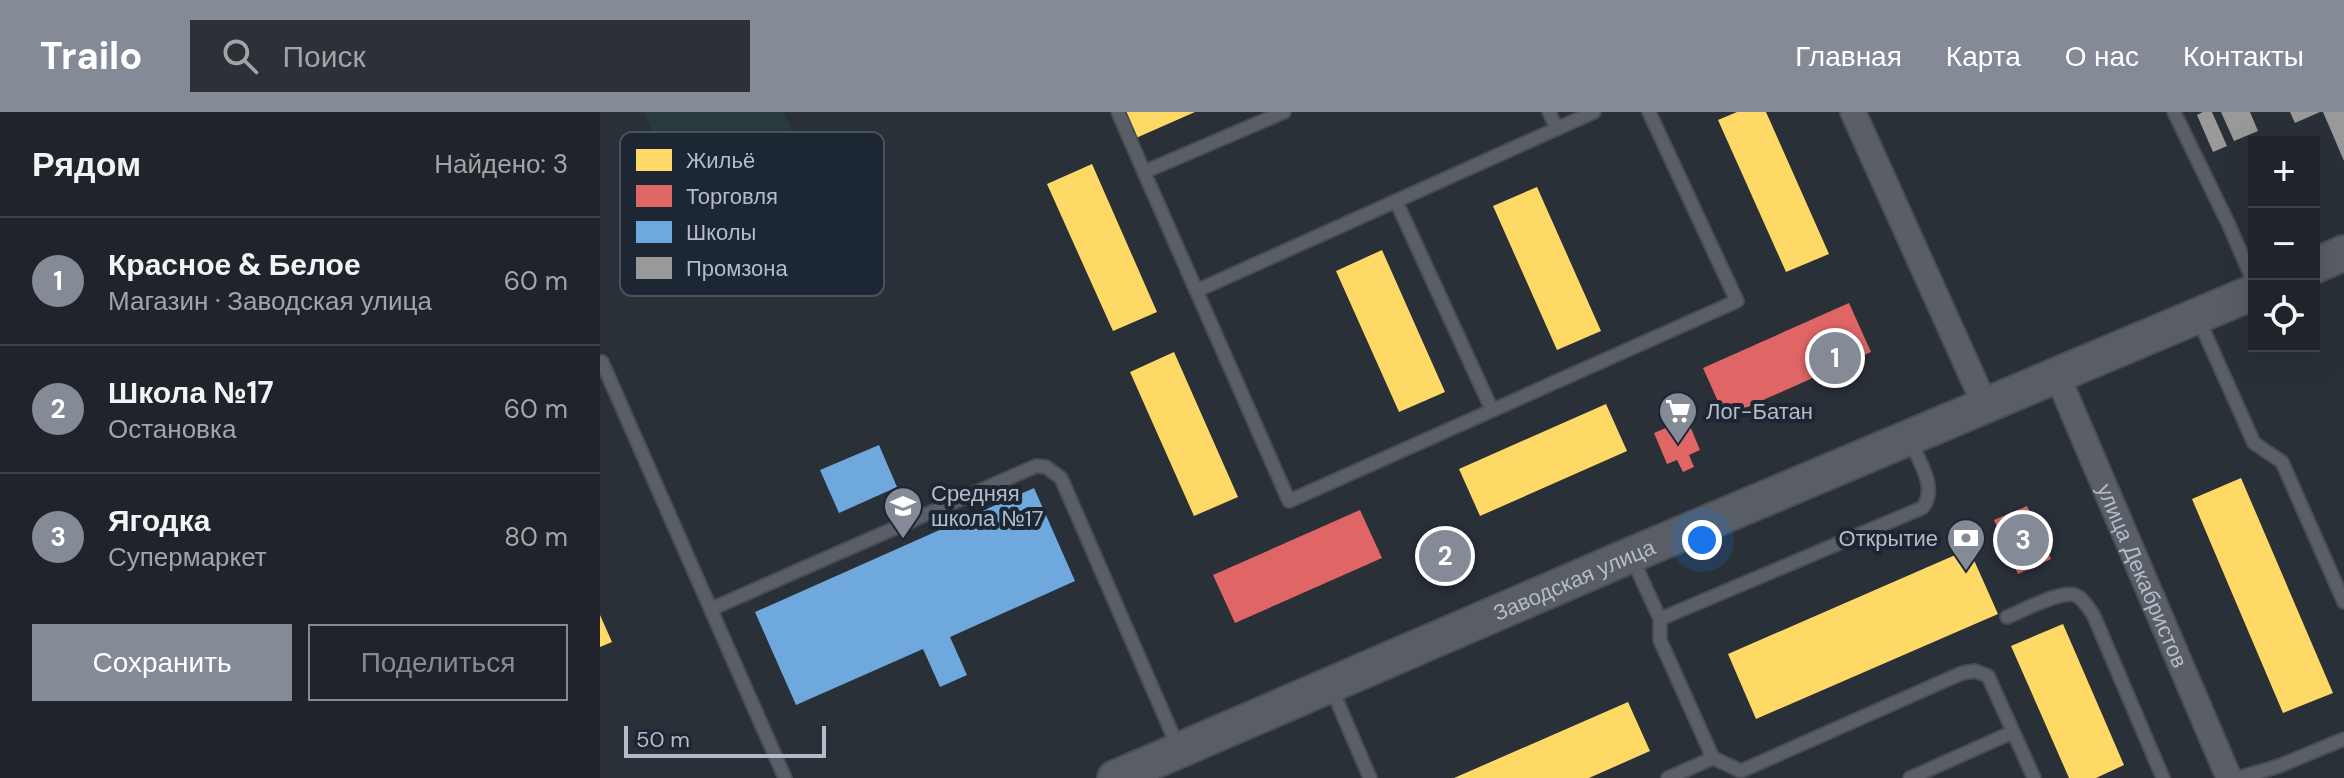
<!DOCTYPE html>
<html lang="ru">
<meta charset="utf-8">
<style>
body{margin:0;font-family:"DM Sans",sans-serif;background:#2d3036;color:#f1f3f6}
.controls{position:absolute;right:24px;top:24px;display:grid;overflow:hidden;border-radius:0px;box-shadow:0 8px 32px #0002}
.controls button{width:72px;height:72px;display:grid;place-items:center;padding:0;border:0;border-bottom:2px solid #3d4147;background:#20242a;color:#f1f3f6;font:40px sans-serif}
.scale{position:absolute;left:24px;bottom:20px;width:202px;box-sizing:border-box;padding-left:8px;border:4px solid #b4bcc9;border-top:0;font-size:22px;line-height:28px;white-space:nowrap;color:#b4bcc9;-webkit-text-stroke:6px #1d2633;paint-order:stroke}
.you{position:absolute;left:1102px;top:428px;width:28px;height:28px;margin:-20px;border:6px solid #fff;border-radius:50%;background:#1a73e8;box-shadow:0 0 0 12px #1a73e833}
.badge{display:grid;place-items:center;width:52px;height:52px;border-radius:50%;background:#848b96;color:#fff;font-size:26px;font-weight:700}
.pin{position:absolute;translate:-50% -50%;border:4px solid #fff;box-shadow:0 2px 8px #0006}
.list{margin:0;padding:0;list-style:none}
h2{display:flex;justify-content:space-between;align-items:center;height:104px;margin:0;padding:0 32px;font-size:34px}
h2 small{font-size:26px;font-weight:400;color:#a2a4a8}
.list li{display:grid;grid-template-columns:52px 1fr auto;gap:24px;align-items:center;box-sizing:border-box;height:128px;padding:0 32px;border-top:2px solid #3d4147}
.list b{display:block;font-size:30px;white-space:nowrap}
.list p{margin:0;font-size:26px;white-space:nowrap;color:#a2a4a8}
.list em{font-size:26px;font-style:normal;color:#a2a4a8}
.actions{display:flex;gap:16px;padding:24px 32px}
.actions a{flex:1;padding:18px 0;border:2px solid #848b96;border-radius:0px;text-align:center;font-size:28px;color:#848b96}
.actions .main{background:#848b96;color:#fff}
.icon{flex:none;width:44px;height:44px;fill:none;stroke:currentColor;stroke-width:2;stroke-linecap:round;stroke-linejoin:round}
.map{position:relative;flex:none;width:1744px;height:666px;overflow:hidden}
header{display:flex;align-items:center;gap:48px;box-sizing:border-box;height:112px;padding:0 40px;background:#848b96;color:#fff}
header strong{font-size:38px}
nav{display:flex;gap:44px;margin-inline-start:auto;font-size:28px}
.search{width:560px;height:72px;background:#2d3036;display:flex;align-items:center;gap:20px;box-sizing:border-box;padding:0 28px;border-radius:0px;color:#a2a4a8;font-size:30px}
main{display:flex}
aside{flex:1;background:#20242a}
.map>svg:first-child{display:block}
</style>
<header>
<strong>Trailo</strong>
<div class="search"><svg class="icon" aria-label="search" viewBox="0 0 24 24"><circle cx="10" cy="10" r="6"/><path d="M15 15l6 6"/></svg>Поиск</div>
<nav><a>Главная</a><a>Карта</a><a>О нас</a><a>Контакты</a></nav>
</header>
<main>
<aside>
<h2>Рядом<small>Найдено: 3</small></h2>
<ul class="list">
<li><span class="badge">1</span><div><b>Красное &amp; Белое</b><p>Магазин · Заводская улица</p></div><em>60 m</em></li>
<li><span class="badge">2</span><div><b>Школа №17</b><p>Остановка</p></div><em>60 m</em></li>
<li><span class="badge">3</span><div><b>Ягодка</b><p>Супермаркет</p></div><em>80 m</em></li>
</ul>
<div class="actions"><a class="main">Сохранить</a><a>Поделиться</a></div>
</aside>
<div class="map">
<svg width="1744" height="666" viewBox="0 0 1744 666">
<rect width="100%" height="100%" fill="#2a3038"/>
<path fill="#273a3e" d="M44,0h140l56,129 -117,51z"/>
<path fill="#ffd966" d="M525,0h70l-59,26z
M1137,0h29l63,142 -43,18 -68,-152z
M492,52l65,148 -44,19 -66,-147z
M937,75l64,144 -44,19 -64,-144z
M782,138l63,142 -46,20 -63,-141z
M574,240l64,145 -44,19 -64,-144z
M1006,292l21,47 -147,65 -21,-47z
M1641,366l92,215 -50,20 -91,-214z
M865,424l8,21 -45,19 -9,-21z
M1369,437l29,65 -242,105 -28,-65z
M0,503l12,27 -12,5z
M1463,512l61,141 -28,13h-27l-58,-132z
M1028,590l22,49 -61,27h-135z"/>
<path fill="#e06666" d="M1249,191l22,49 -146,65 -22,-49z
M1087,307l13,31 -11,5 5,12 -11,5 -6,-12 -10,4 -13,-31z
M1427,394l24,53 -33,15 -24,-54z
M760,398l22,48 -147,65 -22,-48z"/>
<path fill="#6fa8dc" d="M279,333l18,42 -58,26 -19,-43z
M434,376l41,93 -125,56 17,38 -27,12 -17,-38 -127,56 -41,-93z"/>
<path fill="#999" d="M1603,0h9l15,34 -14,6 -16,-37z
M1621,0h29l8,19 -24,10z
M1690,0h30l-25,11z
M1723,0h21v49z"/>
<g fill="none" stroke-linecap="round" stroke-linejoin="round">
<g stroke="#484c53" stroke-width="16">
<path id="lane" d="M518,0l26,60
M684,0l-140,60 145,329 448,-200 -88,-189
M949,0l8,17
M1574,0l55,113 25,58
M796,89l96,209
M596,179l398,-179
M1598,206l56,125 28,19 62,140
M2,250l183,416
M1032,446l28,61v21l53,118 28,13 221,-98 13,-2 13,5 46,102
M111,497l325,-143 10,1 15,11 117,269
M1407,505c15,-6 54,-27 68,-22 8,3 13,13 18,19l70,164
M1060,507l262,-111c17,-19 -4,-49 -13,-69
M731,575l39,91
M1068,666l45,-20
M1310,666l103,-46
M1638,666l41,-12 65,-27"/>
</g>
<g stroke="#484c53" stroke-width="28">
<g id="street">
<path d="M1253,0l132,293"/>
<path id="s1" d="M1457,263l172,403"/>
</g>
</g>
<g stroke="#484c53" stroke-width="38">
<g id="secondary">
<path d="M1714,154l30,-13"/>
<path id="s2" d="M515,666l516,-223 623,-263"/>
</g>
</g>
<use href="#lane" stroke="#5a5e66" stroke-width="12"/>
<use href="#street" stroke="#5a5e66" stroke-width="24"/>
<use href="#secondary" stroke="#595d64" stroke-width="34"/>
</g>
<defs>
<g id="supermarket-pin" transform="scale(2)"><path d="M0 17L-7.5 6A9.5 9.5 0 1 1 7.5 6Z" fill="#848b96" stroke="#1d2633"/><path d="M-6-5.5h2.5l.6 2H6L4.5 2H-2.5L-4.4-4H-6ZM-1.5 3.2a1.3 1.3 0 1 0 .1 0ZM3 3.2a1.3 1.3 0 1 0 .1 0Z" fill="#fff"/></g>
<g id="school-pin" transform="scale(2)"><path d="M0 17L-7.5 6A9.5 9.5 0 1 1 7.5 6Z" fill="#848b96" stroke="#1d2633"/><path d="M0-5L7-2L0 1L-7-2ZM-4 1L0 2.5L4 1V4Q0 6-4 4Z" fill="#fff"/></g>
<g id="bank-pin" transform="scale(2)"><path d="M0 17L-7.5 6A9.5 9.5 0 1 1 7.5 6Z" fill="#848b96" stroke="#1d2633"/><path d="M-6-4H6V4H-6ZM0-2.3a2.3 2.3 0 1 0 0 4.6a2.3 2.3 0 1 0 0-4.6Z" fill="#fff"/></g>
</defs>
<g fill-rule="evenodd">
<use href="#supermarket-pin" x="1078" y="299"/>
<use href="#school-pin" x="303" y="394"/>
<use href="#bank-pin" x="1366" y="426"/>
</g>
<g text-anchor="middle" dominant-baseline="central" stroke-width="8" stroke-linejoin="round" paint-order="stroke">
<g font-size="22" fill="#b4bcc9" stroke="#1d2633" text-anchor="start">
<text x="1106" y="299">Лог-Батан</text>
<text x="331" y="381">Средняя<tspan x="331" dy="25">школа №17</tspan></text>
<text x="1338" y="426" text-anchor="end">Открытие</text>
</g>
<g font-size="22" fill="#b4bcc9" stroke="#1d2633">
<text stroke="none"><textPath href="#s1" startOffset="218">улица Декабристов</textPath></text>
<text stroke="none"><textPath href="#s2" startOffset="500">Заводская улица</textPath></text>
</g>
</g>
<rect x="20" y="20" width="264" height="164" rx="12" fill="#1d2633" stroke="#4a5360" stroke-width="2"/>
<rect x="36" y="37" width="36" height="22" fill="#ffd966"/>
<rect x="36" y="73" width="36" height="22" fill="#e06666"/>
<rect x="36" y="109" width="36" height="22" fill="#6fa8dc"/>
<rect x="36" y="145" width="36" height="22" fill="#999"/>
<g font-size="22" fill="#b4bcc9">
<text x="86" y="56">Жильё</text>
<text x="86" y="92">Торговля</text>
<text x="86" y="128">Школы</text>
<text x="86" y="164">Промзона</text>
</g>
</svg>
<div class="controls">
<button>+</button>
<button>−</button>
<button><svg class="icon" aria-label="locate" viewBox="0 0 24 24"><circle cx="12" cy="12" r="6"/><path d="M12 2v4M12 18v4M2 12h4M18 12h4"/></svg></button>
</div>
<div class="scale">50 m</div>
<div class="you"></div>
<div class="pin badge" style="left:1235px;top:246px">1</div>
<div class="pin badge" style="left:845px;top:444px">2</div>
<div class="pin badge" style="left:1423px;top:428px">3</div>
</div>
</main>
